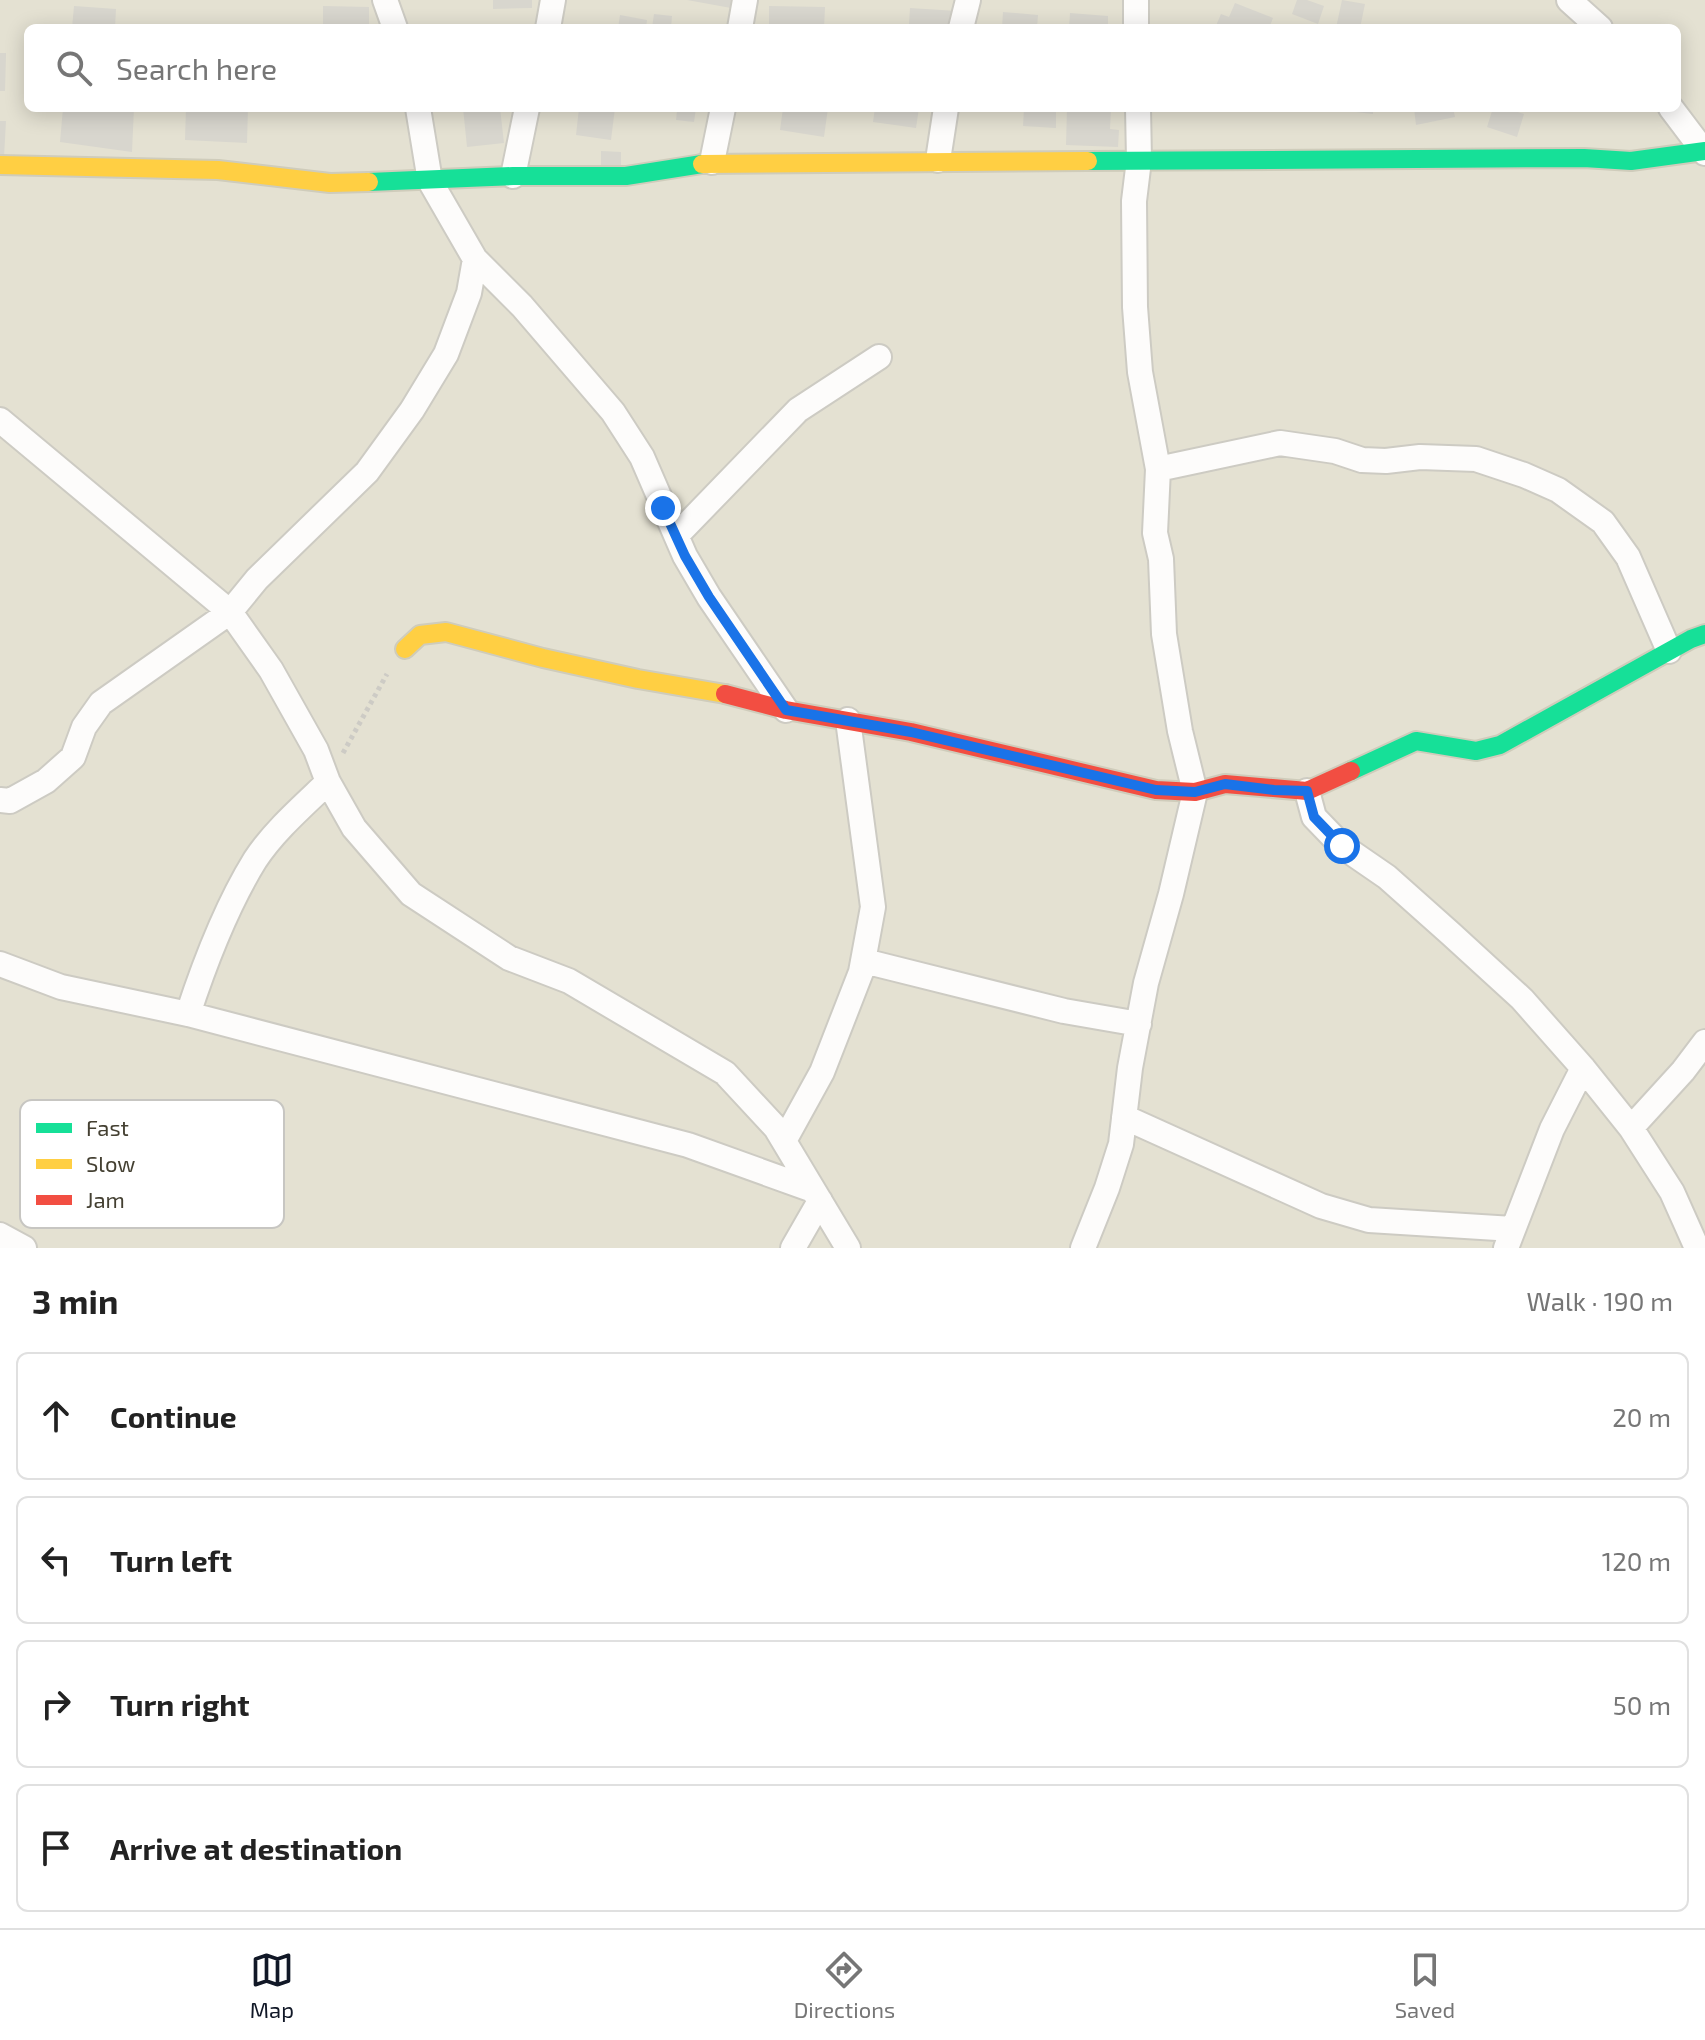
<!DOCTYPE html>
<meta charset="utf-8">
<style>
body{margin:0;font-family:"Exo 2",sans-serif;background:#f6f6f6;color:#222}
.stop{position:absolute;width:24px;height:24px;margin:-18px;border:6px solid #1a73e8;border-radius:50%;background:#fff}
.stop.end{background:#1a73e8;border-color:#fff;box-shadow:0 2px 8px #0008}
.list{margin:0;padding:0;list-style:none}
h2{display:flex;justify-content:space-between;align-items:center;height:104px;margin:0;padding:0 32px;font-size:34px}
h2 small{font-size:26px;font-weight:400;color:#767676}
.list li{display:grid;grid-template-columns:52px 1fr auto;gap:24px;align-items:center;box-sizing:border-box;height:128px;margin:0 16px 16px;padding:0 16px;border:2px solid #e0e0e0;border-radius:12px}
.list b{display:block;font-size:30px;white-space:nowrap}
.list em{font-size:26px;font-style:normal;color:#767676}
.icon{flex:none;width:44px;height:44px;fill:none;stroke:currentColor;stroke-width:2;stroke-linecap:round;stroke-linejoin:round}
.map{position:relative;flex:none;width:1705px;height:1248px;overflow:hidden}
.search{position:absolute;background:#fff;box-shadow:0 4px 20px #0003;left:24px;right:24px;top:24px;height:88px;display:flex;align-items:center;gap:20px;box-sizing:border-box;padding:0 28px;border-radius:12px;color:#767676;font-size:30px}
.sheet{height:680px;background:#fff}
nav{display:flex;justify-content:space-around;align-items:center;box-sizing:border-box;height:112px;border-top:2px solid #e0e0e0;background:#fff;font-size:22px;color:#767676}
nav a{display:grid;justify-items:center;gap:4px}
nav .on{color:#111827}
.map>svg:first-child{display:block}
</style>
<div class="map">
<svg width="1705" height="1248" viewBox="0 0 1705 1248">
<rect width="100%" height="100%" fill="#efede5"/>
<path fill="#e4e1d2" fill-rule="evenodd" d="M0,0h1705v1248h-1705zM28,28h1649v80h-1649z"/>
<path fill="#d8d6ce" d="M493,0h39v8l-39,1z
M687,0h45l-1,8z
M1297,0h10l17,6 -6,18 -26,-10z
M1342,0l23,4 -5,24h-24z
M1235,3l38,15 -4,10h-54l6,-14 8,3z
M74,6l42,3 -1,19h-43z
M323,6l46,1v21h-46z
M769,6l56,1 -1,21h-55z
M910,8l47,3 -1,14h-8v3l-39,-3z
M1003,12l35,3 -1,13h-35z
M1070,13l38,3v12h-39z
M654,14l18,2 -1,12h-19z
M620,15l27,5 -1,8h-28z
M0,53h6l-1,38h-5z
M63,108h71l-2,44 -72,-10z
M186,108h62l-1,35 -62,-3z
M463,108h37l4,35 -37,4z
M579,108h36l-4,32 -35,-5z
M670,108h26l-2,14 -18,-2 1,-9z
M783,108h45l-4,29 -44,-7z
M875,108h44l-3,20 -43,-6z
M1024,108h32v20l-33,-2z
M1067,108h44l-1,21 9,1 -1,17 -52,-2z
M1339,108h34v6l-34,-4z
M1414,108h39l2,9 -39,8z
M1493,108h12l19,6 -7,23 -30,-10z
M0,121h6l-2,36h-4z
M601,151l20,1v18l-20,-1z"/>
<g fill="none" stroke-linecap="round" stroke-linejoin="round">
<g stroke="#cdcbc3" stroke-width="28">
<path id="street" d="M385,0l10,28
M1136,0v28
M1569,0l31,28
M548,28l5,-28
M740,28l5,-28
M961,28l7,-28
M418,108l12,73 45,78 47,47 91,106 29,45 43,99 24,41 77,113
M1671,108l34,45
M938,160l8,-52
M712,162l11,-54
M513,176l14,-68
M0,420l230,192 41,58 45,80 12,32 26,46 57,66 98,64 60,23 156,92 51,55 72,120
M1158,469l122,-26 55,8 27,9 24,1 34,-4 56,2 48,16 34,15 45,32 25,35 41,94
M677,535l121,-125 81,-53
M1307,791l7,26 28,29 45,31 64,57 71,65 61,69 48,60 41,64 25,56
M0,800l10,1 36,-20 27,-24 11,-30 17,-24 129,-91 27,-33 110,-107 45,-62 34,-56 23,-61 6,-34
M864,961l200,50 75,13
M0,964l61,23 127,27 500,131 125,45
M188,1014c17,-52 38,-107 67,-154 19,-29 48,-54 73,-78
M1124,1117l197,89 48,14 144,9
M1631,1128l52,-57 22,-29
M784,1141l38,-69 39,-100 12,-65 -25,-187
M0,1235l24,13
M793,1248l27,-47
M1083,1248l24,-60 14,-44 9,-76 16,-85 25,-89 24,-102 -15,-61 -16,-97 -3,-75 -6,-26 3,-64 -18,-97 -5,-65 -1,-106 5,-41 -1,-52
M1506,1248l46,-119 31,-61"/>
</g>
<g stroke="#cfccbb" stroke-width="22">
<path id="fast" d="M1088,161l496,-3 47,3 74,-10
M369,182l144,-6h113l76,-12
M1351,771l65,-30 60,10 24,-6 191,-106 14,-5"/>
</g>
<g stroke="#cfccbb" stroke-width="22">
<path id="slow" d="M702,164l386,-3
M0,165l218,5 112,13 39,-1
M405,649l15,-14 26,-3 97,26 95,21 87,15"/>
</g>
<g stroke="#cfccbb" stroke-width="22">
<path id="jam" d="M725,694l61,16 125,22 245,58 39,2 30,-8 82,7 44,-20"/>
</g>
<path stroke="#cdcbc5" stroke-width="5" stroke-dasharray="4 4" stroke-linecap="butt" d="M343,753l44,-79"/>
<use href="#street" stroke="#fdfcfb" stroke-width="24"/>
<use href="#fast" stroke="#16e098" stroke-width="18"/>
<use href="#slow" stroke="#ffcf43" stroke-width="18"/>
<use href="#jam" stroke="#f24e42" stroke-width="18"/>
</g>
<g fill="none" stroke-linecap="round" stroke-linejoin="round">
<path stroke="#1a73e8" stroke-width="10" d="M663,508l22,48 24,41 77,113 125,22 245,58 39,2 30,-8 49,6 33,1 7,26 28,29"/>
</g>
<rect x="20" y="1100" width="264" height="128" rx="12" fill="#fff" stroke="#c7c6c2" stroke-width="2"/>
<rect x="36" y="1123" width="36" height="10" fill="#16e098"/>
<rect x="36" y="1159" width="36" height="10" fill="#ffcf43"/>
<rect x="36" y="1195" width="36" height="10" fill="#f24e42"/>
<g font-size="22" fill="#444032">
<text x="86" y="1136">Fast</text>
<text x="86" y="1172">Slow</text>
<text x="86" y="1208">Jam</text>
</g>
</svg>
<div class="stop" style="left:1342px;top:846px"></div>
<div class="stop end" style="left:663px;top:508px"></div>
<div class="search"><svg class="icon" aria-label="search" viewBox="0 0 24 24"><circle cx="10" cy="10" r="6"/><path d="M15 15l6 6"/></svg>Search here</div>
</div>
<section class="sheet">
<h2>3 min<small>Walk · 190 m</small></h2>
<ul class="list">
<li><svg class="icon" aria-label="ahead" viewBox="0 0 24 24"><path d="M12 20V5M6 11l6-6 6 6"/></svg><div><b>Continue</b></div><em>20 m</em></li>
<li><svg class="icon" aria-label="left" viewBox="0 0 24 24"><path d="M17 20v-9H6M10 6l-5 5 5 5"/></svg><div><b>Turn left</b></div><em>120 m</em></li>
<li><svg class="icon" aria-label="right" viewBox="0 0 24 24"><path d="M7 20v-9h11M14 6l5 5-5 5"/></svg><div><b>Turn right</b></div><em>50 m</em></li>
<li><svg class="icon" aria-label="arrive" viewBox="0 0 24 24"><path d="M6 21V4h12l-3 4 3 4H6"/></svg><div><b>Arrive at destination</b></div></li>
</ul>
</section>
<nav>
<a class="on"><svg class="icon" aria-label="map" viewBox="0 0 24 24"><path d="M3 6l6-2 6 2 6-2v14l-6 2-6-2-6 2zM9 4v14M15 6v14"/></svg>Map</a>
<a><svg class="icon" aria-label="directions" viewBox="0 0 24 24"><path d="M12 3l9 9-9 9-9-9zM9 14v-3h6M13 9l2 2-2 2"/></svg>Directions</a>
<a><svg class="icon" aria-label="saved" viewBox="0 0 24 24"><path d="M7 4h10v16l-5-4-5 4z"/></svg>Saved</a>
</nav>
